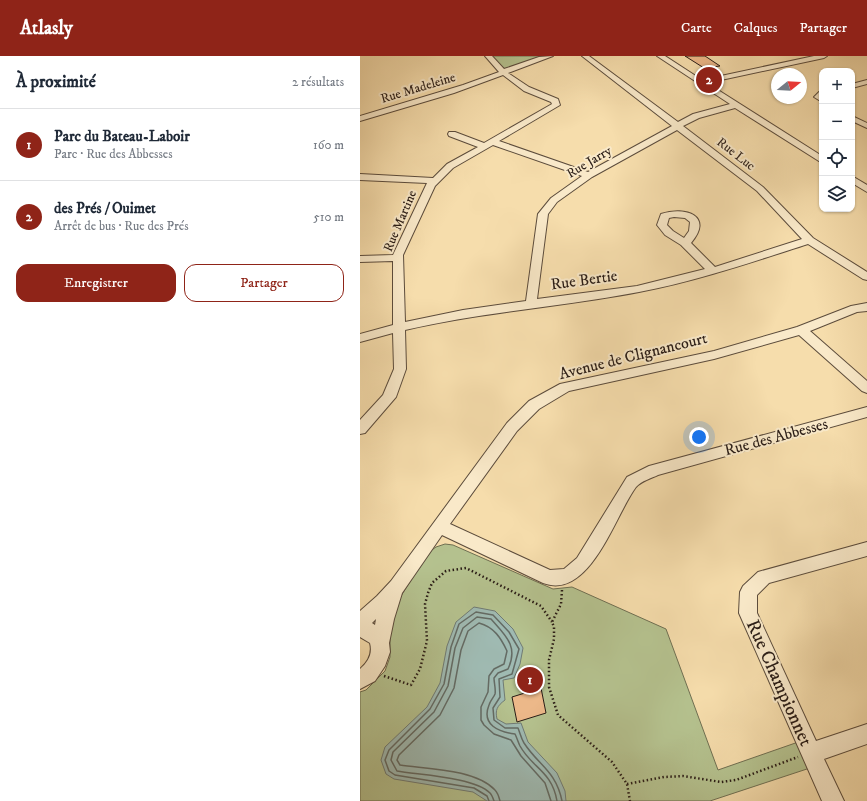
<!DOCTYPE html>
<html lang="fr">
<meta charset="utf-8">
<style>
body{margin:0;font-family:"IM FELL DW Pica",serif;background:#f6f6f7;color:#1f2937}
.controls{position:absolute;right:12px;top:12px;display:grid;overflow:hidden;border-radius:8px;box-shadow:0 1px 3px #0004}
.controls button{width:36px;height:36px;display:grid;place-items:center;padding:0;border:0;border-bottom:1px solid #e0e1e3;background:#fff;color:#1f2937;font:20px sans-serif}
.compass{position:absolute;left:411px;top:12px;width:36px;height:36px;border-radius:50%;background:#fff;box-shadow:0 1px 3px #0004;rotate:72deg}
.you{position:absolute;left:339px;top:381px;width:14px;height:14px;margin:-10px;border:3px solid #fff;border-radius:50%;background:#1a73e8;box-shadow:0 0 0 6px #1a73e833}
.badge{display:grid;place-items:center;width:26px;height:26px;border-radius:50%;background:#8f2418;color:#fff;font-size:13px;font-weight:700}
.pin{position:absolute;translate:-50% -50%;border:2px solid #fff;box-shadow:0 1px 4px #0006}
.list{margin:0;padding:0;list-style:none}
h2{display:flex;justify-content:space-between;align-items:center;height:52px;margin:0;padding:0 16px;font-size:17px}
h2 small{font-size:13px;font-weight:400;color:#747a83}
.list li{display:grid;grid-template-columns:26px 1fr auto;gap:12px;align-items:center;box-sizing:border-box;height:72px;padding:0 16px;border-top:1px solid #e0e1e3}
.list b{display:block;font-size:15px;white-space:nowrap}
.list p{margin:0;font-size:13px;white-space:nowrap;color:#747a83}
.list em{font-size:13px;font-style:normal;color:#747a83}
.actions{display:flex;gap:8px;padding:12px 16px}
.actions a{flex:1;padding:9px 0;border:1px solid #8f2418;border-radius:12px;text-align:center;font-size:14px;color:#8f2418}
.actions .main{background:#8f2418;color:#fff}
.icon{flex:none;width:22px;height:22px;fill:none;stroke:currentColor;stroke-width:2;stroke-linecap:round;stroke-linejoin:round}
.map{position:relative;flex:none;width:507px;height:745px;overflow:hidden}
header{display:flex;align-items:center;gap:24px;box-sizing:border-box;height:56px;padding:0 20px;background:#8f2418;color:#fff}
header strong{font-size:19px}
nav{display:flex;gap:22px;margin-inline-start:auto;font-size:14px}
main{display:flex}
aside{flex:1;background:#fff}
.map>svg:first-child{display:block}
</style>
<header>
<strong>Atlasly</strong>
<nav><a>Carte</a><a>Calques</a><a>Partager</a></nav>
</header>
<main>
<aside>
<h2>À proximité<small>2 résultats</small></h2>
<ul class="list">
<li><span class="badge">1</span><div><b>Parc du Bateau-Laboir</b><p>Parc · Rue des Abbesses</p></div><em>160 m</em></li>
<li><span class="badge">2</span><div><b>des Prés / Ouimet</b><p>Arrêt de bus · Rue des Prés</p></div><em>510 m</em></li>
</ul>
<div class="actions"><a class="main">Enregistrer</a><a>Partager</a></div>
</aside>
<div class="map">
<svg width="507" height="745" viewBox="0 0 507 745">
<rect width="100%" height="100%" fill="#f6ddac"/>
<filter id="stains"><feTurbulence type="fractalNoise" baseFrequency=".005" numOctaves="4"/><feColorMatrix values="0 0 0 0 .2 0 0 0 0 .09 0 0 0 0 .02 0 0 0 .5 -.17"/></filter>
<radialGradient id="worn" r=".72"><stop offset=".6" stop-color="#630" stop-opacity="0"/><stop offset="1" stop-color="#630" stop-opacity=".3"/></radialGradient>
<path fill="#b5c28f" stroke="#6f6f52" d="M131,0h56l-14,3 -30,13z
M85,488l8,1 100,44 19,-2 94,42 52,141 86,-30 12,26 -106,35h-350v-109l6,-2 19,-19 5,-14v-30l11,-31 28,-44 7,-5z"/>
<path fill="#9fbab2" stroke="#707b74" d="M114,551l21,4 18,18 10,19 -3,16 -6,14 -11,2 2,20c-8,6 -10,10 -8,19l9,5 15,-1 7,19 29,31 8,18 1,10h-79l-14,-9 -79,-13 -8,-5 -5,-14 4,-13 42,-40 13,-24 7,-37 9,-24z"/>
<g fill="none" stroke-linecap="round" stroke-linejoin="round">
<path stroke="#646b64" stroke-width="1.5" d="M129,745l-2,-5 -13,-8 -79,-13 -6,-4 -4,-11 4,-10 41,-41 14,-25 7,-37 8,-23 17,-12 17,3 16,17 10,17 -7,25 -13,5 1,18 -7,11 1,12 11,8h13c2,5 3,10 6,15 15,23 32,28 38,58
M134,745c-1,-3 -2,-6 -4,-8 -16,-16 -71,-18 -93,-22l-6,-11 2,-8 41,-40 14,-26 7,-38 8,-20 14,-11 14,2c14,16 28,27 17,50l-10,4 -4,5c0,5 2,11 1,16 -1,3 -5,7 -6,11 -8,20 10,27 26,29 2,4 3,8 5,12 12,22 32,25 37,55
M140,745c-1,-4 -2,-8 -5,-11 -20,-21 -68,-21 -95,-25l-3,-5 2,-5 41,-40 14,-27 7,-38 7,-19 11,-8c15,4 22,15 28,28l-3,13 -10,5 -5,7 -1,16 -7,15v13l3,5 10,9 17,6 10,16 24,27 6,18"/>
</g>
<path fill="#ecb889" stroke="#291c16" d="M325,0h20l15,10 -16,2z
M181,632l5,25 -29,9 -5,-25z"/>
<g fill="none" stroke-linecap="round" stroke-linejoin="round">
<g stroke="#5c4c3c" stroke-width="2">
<path id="street" d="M125,0h7l12,13 35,-12 14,-1 -45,17 21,14 29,12 2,6 -61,36 89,31 84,-46 -90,-70h7l89,66 15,-8 37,-10 -73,-48h8l37,24 112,-24h13l-3,2 -117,25 115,73v7l-87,-55 -36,10 -16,8 80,61 50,51 54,34v8l-4,-1 -55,-35c-56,18 -111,37 -169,48 -78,15 -157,20 -234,38l1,39 -10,28 -31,36 -5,1v-14l23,-25 11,-26 -1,-36 -33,9v-8l33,-9v-64l-33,1v-6l33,-1 34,-72 -67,-3v-6l73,4 14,-14 31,-17 -29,-11 -1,-2 1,-2h6l29,11 68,-39 -1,-2 -27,-11 -21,-16 -49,18 -94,28v-5l103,-31 36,-13zM317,74l80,61 45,48 -87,28 -24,-24c23,-27 -5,-37 -30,-29l-4,11 8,10 16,10 24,24 -68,17 -100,13 11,-85 9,-12 35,-25zM133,89l89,31 -31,22 -13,16 -12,87 -63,9 -58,12 -2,-67 32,-69 18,-18zM314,161l11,1 5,4 -1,9 -5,7 -11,-7 -6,-6 2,-7z
M507,24v4l-15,4v-4z
M459,36h3v10l-8,-5z
M492,60l15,7v5l-15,-7z
M492,120l15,9v7l-15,-9z
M507,247v8l-10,1 -47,19 57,50v12l-5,-2 -63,-56 -85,24 -145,32 -30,18 -22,22 -67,93 100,46 14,-1 13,-11 50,-81 22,-11 218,-59v10l-209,58c-6,3 -17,6 -22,12 -21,28 -46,114 -93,96l-101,-48 -40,58 -8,26 -5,24 1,9 -5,14 -10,15 -15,8v-20c8,-7 13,-15 10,-26l-10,-6v-26l17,-15 14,-15 116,-158 22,-22 31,-17 154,-33 83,-24 54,-21zM16,563l-1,6 -3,-2z
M507,486v14l-98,27 -12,12v18l59,128 51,-17v20l-43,15 20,42h-22l-83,-188 1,-21 3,-6 15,-14z"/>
</g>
<path stroke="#291c16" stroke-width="2.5" stroke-dasharray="1.5 2.5" stroke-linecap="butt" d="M202,534l-1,14 -9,18 2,5v12l-5,21v27l9,28 54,47 15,22 3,17
M24,620l27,9 9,-16 7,-28 -2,-37 3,-11 4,-10 14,-12 20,-3 75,38 11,16
M267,728l37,-7 19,-1 38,6 15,-2 62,-23"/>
<use href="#street" fill="#f9e9c9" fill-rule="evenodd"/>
</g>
<g text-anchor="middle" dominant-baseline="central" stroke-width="4" stroke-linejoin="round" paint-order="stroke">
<g font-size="13" fill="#291c16" stroke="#f9e9c9">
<text transform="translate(58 32) rotate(-17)">Rue Madeleine</text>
<text transform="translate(376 98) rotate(38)">Rue Luc</text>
<text transform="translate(229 106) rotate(-31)">Rue Jarry</text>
<text transform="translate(40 165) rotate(-67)">Rue Martine</text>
</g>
<g font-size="16" fill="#291c16" stroke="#f9e9c9">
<text transform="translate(224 224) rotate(-8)">Rue Bertie</text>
<text transform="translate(273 300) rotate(-14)">Avenue de Clignancourt</text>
<text transform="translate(416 381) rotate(-15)">Rue des Abbesses</text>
</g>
<g font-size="19" fill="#291c16" stroke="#f9e9c9">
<text transform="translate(419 627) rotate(66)">Rue Championnet</text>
</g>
</g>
<rect width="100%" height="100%" filter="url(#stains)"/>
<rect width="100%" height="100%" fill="url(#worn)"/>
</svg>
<div class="controls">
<button>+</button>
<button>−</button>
<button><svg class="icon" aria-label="locate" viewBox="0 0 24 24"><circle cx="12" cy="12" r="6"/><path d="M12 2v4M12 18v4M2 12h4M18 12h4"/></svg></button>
<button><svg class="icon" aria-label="layers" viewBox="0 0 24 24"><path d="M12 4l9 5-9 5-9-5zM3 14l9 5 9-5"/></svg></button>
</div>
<svg class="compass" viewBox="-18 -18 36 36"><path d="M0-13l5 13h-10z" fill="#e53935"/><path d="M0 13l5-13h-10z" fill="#747a83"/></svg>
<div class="you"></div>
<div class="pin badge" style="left:170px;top:624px">1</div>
<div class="pin badge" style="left:349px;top:24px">2</div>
</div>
</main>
